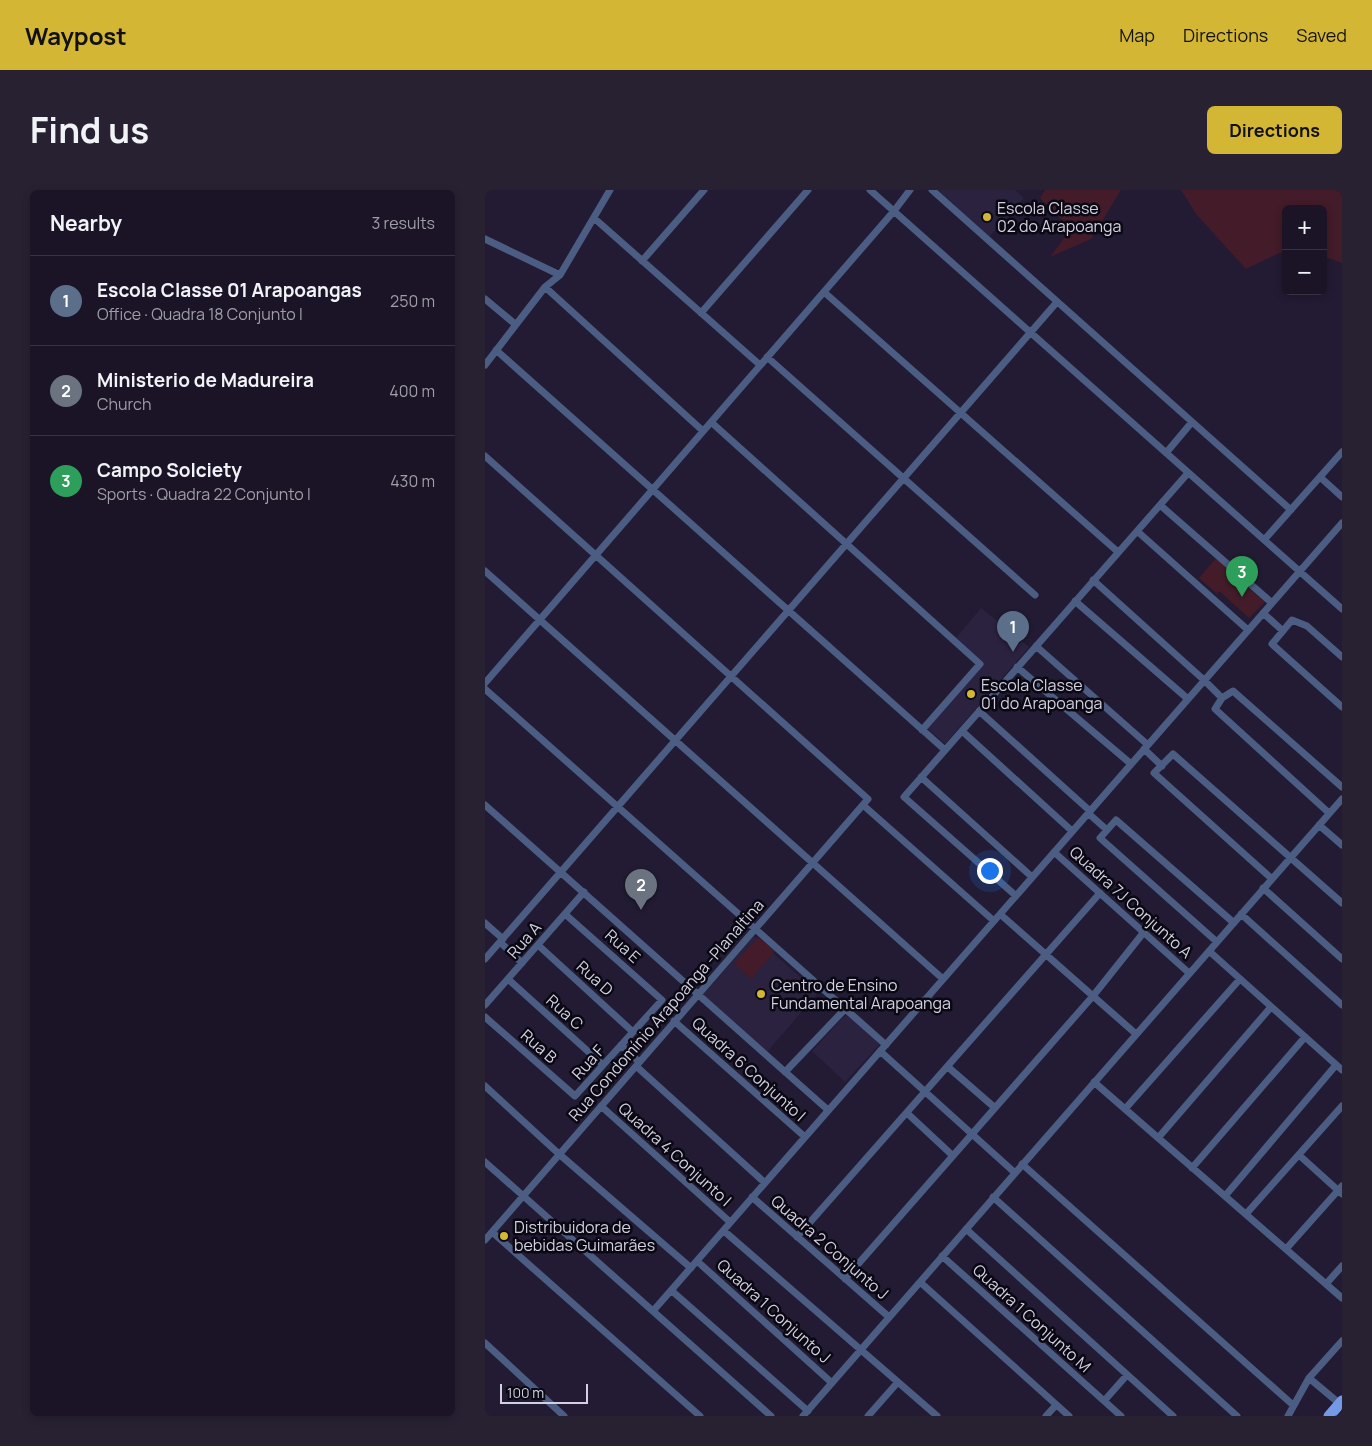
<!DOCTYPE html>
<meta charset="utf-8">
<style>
body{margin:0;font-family:Manrope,sans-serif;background:#272132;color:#f1f3f6}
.controls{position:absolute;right:15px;top:15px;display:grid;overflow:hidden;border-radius:8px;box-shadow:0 2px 8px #0003}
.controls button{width:45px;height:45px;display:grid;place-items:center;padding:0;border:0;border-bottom:1px solid #383343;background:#1a1426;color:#f1f3f6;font:25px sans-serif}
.scale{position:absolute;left:15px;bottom:12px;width:88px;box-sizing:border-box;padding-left:5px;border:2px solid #d3d0e0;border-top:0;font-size:14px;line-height:18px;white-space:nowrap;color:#d3d0e0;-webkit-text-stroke:4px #0a0812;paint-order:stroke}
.you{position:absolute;left:504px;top:680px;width:18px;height:18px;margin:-12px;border:4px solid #fff;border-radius:50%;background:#1a73e8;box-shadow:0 0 0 8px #1a73e833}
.badge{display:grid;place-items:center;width:32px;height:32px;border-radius:50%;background:#d4b635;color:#fff;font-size:16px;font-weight:700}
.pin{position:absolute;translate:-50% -41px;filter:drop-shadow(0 1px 2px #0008)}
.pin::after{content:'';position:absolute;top:26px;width:18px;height:15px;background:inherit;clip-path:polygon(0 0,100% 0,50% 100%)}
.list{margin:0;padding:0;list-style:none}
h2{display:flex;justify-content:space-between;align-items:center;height:65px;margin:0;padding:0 20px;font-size:21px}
h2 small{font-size:16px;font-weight:400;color:#9f9ea7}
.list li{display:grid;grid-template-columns:32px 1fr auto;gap:15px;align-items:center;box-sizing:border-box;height:90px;padding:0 20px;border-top:1px solid #383343}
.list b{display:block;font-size:19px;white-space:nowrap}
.list p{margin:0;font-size:16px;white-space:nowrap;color:#9f9ea7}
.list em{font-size:16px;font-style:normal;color:#9f9ea7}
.map{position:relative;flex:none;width:857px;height:1226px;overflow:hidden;border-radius:8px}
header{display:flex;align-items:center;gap:30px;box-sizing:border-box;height:70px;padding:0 25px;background:#d4b635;color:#111}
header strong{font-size:24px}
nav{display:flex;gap:28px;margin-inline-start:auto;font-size:18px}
.intro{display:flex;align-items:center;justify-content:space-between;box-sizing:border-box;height:120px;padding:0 30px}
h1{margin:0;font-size:35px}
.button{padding:12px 22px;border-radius:8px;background:#d4b635;color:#111;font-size:18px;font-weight:700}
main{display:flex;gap:30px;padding:0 30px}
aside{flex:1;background:#1a1426;border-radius:8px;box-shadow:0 2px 8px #0003}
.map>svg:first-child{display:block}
</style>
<header>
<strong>Waypost</strong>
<nav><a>Map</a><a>Directions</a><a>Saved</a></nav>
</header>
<div class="intro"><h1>Find us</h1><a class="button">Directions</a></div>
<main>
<aside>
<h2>Nearby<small>3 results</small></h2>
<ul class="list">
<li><span class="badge" style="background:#5c6f8a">1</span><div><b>Escola Classe 01 Arapoangas</b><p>Office · Quadra 18 Conjunto I</p></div><em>250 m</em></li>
<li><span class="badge" style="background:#6b7280">2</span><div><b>Ministerio de Madureira</b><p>Church</p></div><em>400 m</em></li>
<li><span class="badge" style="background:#2e9e5b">3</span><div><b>Campo Solciety</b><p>Sports · Quadra 22 Conjunto I</p></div><em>430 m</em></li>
</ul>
</aside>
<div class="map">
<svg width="857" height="1226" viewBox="0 0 857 1226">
<rect width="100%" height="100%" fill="#221b33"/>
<path fill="#2b2240" d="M453,0h77l9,8 -35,39z
M496,418l48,39 -84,97 -19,-17 57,-65 -27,-24z
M269,746l64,57 -51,59 -64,-57z
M362,823l34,30 -36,39 -33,-31z"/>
<path fill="#431b29" d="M560,0h76l-30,49 -41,18 21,-28 -31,-31z
M696,0h161v73l-19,-7v-47h-37v42l-9,3 -31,15 -50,-55z
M732,367l19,17 -2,2 31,26 -16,16 -30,-27 -2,3 -18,-16z
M273,747l17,14 -24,28 -17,-15z"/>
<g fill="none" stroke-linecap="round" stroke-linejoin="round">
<path stroke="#4b5d82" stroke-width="7" d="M385,0l472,419
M447,0l359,320
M109,28l166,147
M0,49l75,36
M157,71l62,-71
M60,97l158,144
M339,102l294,260
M0,109l30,25
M216,123l107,-123
M11,160l449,400
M282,167l268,238
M0,175l60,-78 15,-12 50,-85
M226,232l269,242 -58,66
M681,263l26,-31
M0,266l383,343 -383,441
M835,287l22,20
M675,315l112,98
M652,341l111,99
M779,350l78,-88
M0,381l458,408
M608,390l111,100 18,18
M590,411l113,98
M778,423l20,18
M551,456l112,99
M857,467l-35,-31 -15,-6 -20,24 70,63
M532,477l114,97
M0,493l409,-472 16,-21
M0,499l401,356
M494,521l111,100
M477,541l110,100
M659,559l18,17
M436,587l111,100
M0,615l343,305
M378,615l131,116
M603,623l19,17
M844,623l-114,-104 7,-11 11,-7 109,96
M834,635l23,20
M569,662l135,121
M787,689l-118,-106 19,-19 169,149
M778,698l79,71
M531,706l-112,-99 284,-324
M515,724l136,120
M756,724l101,91
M0,733l18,16
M15,752l22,21
M732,752l-117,-104 16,-18 118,103
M53,755l95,87
M724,761l133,119
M0,769l572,-657
M23,789l95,86
M0,815l99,-113
M0,827l90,79 87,-96 -97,-86
M189,831l131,116
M136,855l18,17
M395,861l134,121
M151,876l129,117
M463,877l46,40
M300,882l60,-63
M609,892l248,216
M0,896l74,68 132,114
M116,916l129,116
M640,919l115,-130
M422,923l45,42
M673,948l113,-131
M814,965l43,39
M0,972l286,254
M537,974l271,241
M707,978l113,-131
M740,1006l111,-131
M267,1007l137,120
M508,1007l244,219
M761,1024l96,-108
M481,1039l207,187
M239,1041l213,185
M7,1042l208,184
M312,1047l303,-344
M801,1059l56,-63
M457,1066l179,160
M212,1071l135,122
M360,1089l248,-283 51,-64
M435,1092l149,134
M841,1094l16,-18
M187,1101l136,120
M168,1121l689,-788
M0,1153l79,73
M824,1188l31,26
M619,1211l23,-26
M318,1226l539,-617
M383,1226l30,-34
M561,1226l10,-11
M803,1226l21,-38 33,-37"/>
<path stroke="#749ae7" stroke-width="11" d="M844,1226l13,-15"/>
</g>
<g fill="#d4b635" stroke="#0a0812" stroke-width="2">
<circle cx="502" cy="27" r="5"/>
<circle cx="486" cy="504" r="5"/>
<circle cx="276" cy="804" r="5"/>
<circle cx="19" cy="1046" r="5"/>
</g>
<g text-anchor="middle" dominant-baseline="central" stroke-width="5" stroke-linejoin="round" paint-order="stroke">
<g font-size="16" fill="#d3d0e0" stroke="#0a0812" text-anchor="start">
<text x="512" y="18">Escola Classe<tspan x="512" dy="18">02 do Arapoanga</tspan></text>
<text x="496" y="495">Escola Classe<tspan x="496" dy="18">01 do Arapoanga</tspan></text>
<text x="286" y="795">Centro de Ensino<tspan x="286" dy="18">Fundamental Arapoanga</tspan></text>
<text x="29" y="1037">Distribuidora de<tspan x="29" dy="18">bebidas Guimarães</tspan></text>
</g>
<g font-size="16" fill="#d3d0e0" stroke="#0a0812">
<text transform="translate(646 712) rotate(42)">Quadra 7J Conjunto A</text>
<text transform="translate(39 750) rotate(-49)">Rua A</text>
<text transform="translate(138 756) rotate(42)">Rua E</text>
<text transform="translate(110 788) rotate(42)">Rua D</text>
<text transform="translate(181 820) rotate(-49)">Rua Condomínio Arapoanga -Planaltina</text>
<text transform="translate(80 822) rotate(42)">Rua C</text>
<text transform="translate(54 856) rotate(41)">Rua B</text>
<text transform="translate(103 872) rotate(-48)">Rua F</text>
<text transform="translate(264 879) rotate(42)">Quadra 6 Conjunto I</text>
<text transform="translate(190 964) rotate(42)">Quadra 4 Conjunto I</text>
<text transform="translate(345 1057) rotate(41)">Quadra 2 Conjunto J</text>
<text transform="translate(289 1121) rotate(42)">Quadra 1 Conjunto J</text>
<text transform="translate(547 1128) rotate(42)">Quadra 1 Conjunto M</text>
</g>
</g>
</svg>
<div class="controls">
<button>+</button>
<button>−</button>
</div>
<div class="scale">100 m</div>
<div class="you"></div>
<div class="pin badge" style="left:528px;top:462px;background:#5c6f8a">1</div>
<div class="pin badge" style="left:156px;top:720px;background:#6b7280">2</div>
<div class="pin badge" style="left:757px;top:407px;background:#2e9e5b">3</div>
</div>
</main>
